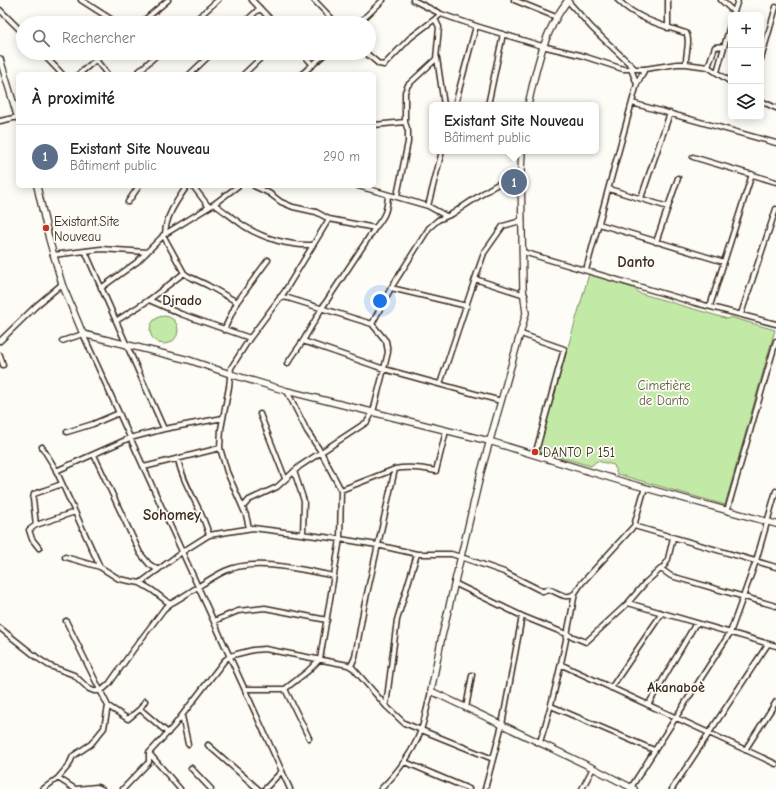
<!DOCTYPE html>
<html lang="fr">
<meta charset="utf-8">
<style>
body{margin:0;font-family:"Comic Neue",sans-serif;background:#f2f2f2;color:#222}
.controls{position:absolute;right:12px;top:12px;display:grid;overflow:hidden;border-radius:6px;box-shadow:0 2px 10px #0003}
.controls button{width:36px;height:36px;display:grid;place-items:center;padding:0;border:0;border-bottom:1px solid #e0e0e0;background:#fff;color:#222;font:20px sans-serif}
.you{position:absolute;left:380px;top:301px;width:14px;height:14px;margin:-10px;border:3px solid #fff;border-radius:50%;background:#1a73e8;box-shadow:0 0 0 6px #1a73e833}
.badge{display:grid;place-items:center;width:26px;height:26px;border-radius:50%;background:#db2777;color:#fff;font-size:13px;font-weight:700}
.pin{position:absolute;translate:-50% -50%;border:2px solid #fff;box-shadow:0 1px 4px #0006}
.popup{position:absolute;left:429px;top:102px;width:170px;height:52px;box-sizing:border-box;display:grid;place-content:center;border-radius:6px;background:#fff;filter:drop-shadow(0 1px 3px #0005);font-size:13px;white-space:nowrap;color:#767676}
.popup b{font-size:15px;color:#222}
.popup::after{content:'';position:absolute;left:50%;top:100%;margin-left:-8px;border:8px solid transparent;border-top-color:#fff}
.list{margin:0;padding:0;list-style:none}
h2{display:flex;justify-content:space-between;align-items:center;height:52px;margin:0;padding:0 16px;font-size:17px}
h2 small{font-size:13px;font-weight:400;color:#767676}
.list li{display:grid;grid-template-columns:26px 1fr auto;gap:12px;align-items:center;box-sizing:border-box;height:64px;padding:0 16px;border-top:1px solid #e0e0e0}
.list b{display:block;font-size:15px;white-space:nowrap}
.list p{margin:0;font-size:13px;white-space:nowrap;color:#767676}
.list em{font-size:13px;font-style:normal;color:#767676}
.icon{flex:none;width:22px;height:22px;fill:none;stroke:currentColor;stroke-width:2;stroke-linecap:round;stroke-linejoin:round}
.map{position:relative;flex:none;width:776px;height:789px;overflow:hidden}
.search{position:absolute;background:#fff;box-shadow:0 2px 10px #0003;left:16px;top:16px;width:360px;height:44px;display:flex;align-items:center;gap:10px;box-sizing:border-box;padding:0 14px;border-radius:22px;color:#767676;font-size:15px}
.panel{position:absolute;background:#fff;box-shadow:0 2px 10px #0003;left:16px;top:72px;width:360px;height:116px;border-radius:6px}
.map>svg:first-child{display:block}
</style>
<div class="map">
<svg width="776" height="789" viewBox="0 0 776 789">
<rect width="100%" height="100%" fill="#fdfcf7"/>
<filter id="ink" filterUnits="userSpaceOnUse"><feTurbulence type="fractalNoise" baseFrequency=".025" numOctaves="2"/><feDisplacementMap in="SourceGraphic" scale="8" xChannelSelector="R" yChannelSelector="G"/><feConvolveMatrix kernelMatrix="1 2 1 2 8 2 1 2 1" color-interpolation-filters="sRGB"/></filter>
<g filter="url(#ink)">
<path fill="#c2eaa6" stroke="#7e8a62" d="M589,274l44,14 6,5 89,26 2,-2 45,13 -50,175 -108,-31 -3,-9 -17,-4 -6,5 -53,-15z
M150 330a14 14 0 1 1 28 0a14 14 0 1 1-28 0Z"/>
<g fill="none" stroke-linecap="round" stroke-linejoin="round">
<g stroke="#3b2a1e" stroke-width="7">
<path id="street" d="M81,0l36,23
M252,0l22,23
M314,0l22,23
M413,0l28,14 35,12 66,20 38,9 43,14h22l32,-5h9l22,3 23,15
M514,0l42,17
M567,0l25,28 42,40
M618,0c19,19 43,25 68,33 5,7 -1,22 0,31
M668,0v28
M721,0l13,12
M0,10l23,23
M733,15l5,-15
M141,23l27,-23
M192,23l26,-23
M244,23l16,-15
M359,23l24,-23
M42,53l20,21
M302,53l11,12
M366,53l13,11 5,1 26,-27 25,-19
M437,58l7,47
M761,59l15,-52
M96,60l11,14
M708,67l7,-20 9,-1
M631,69l6,15
M717,72l14,-50
M79,74l25,-21
M136,74l23,-21
M190,74l22,-21
M244,74l22,-21
M302,74l24,-21
M761,101l15,7
M632,103l144,40
M455,105l21,-79
M488,105l15,-71
M0,121l18,-4
M374,125l31,-3
M693,157l83,25
M193,186l16,21
M254,186l15,7 12,9 12,5 23,5 13,7 46,9
M358,186l70,20 18,10
M609,189l59,18
M397,196l11,-54v-11l-3,-9v-30l3,-7 28,-26 3,-32 -4,-8 6,-5
M641,198l29,-85
M128,202l11,-16
M214,204c10,7 20,15 30,22 20,13 47,20 69,19
M428,206l14,-55
M599,224l125,38
M165,234c1,-19 12,-33 22,-48
M163,235l21,38 4,3 19,9 30,17
M656,242l22,-64
M85,251l79,178
M523,252l169,50 84,22
M53,255l48,-6 46,3
M586,270l51,-186 8,-15
M475,279l9,-26 19,-27 14,-4 5,-3
M101,288l36,-26 28,-28 49,-30 24,-18
M391,288l76,18
M149,300l32,14 69,24
M710,306l42,-132
M741,314l35,-105
M116,321l33,-21 35,-27
M372,324l19,-36 38,-60 9,-8 14,-6 39,-26 30,-17
M224,330l13,-28 31,-42
M521,334l43,15 -29,106
M0,341l36,-35 26,-22
M62,341l21,-7 207,455
M303,341l81,28 117,32
M0,355l3,10
M287,364l16,-23 19,-33 53,-80c10,-12 12,-17 13,-33
M440,384l35,-105 50,16
M260,414l25,64
M67,432l26,-8 26,-11
M42,447l13,21 45,99
M94,455l46,98 9,11 9,6
M178,459c5,27 24,49 31,76
M144,467l76,-19
M56,471l74,-33 34,-9 59,-11
M294,471l10,30 -1,33
M341,490l54,-21c14,-3 27,-1 41,2l10,-40
M243,507l6,-7 28,-13 23,-21 67,-44 6,-10 11,-43 4,-17 -2,-11 -14,-17 -84,-26 -8,-1
M727,511l49,-170
M36,525l39,-13
M634,526l142,41
M249,528l-3,-13 -19,-43 -7,-24 1,-19 8,-42 2,-19 19,-30 35,-47 44,-72
M39,548l-7,-9 -3,-9 7,-5 -3,-26 1,-5 28,-10
M65,557l35,10 19,12 21,4 12,7 18,14
M661,569l10,7 105,30
M140,583l42,-31 27,-17 44,-7 87,11 37,6 40,9h34l10,3 43,15 38,19h2l4,-2c10,3 18,12 27,4
M454,583l68,33 64,26 42,-39 17,-20 20,-18 3,-6 5,-21
M628,603l148,43
M66,621l42,85
M214,621l24,-10 27,-3 62,12
M0,628l39,31 11,7 24,9 15,14 5,2h7l8,-7 24,-34 31,-41 6,-5c19,-10 36,-24 55,-33 30,-14 78,-1 109,5
M562,665l214,99
M351,666l4,-9 9,-50 31,-138
M611,688l51,-75
M245,689h40l23,-18 12,-12 20,-120 1,-49 -20,-38 -14,-21 -20,-40
M285,689l24,49
M648,705l48,-82
M386,706l11,-86 20,-66
M551,706l103,44
M466,708l6,-33
M140,709l28,24
M182,716l6,28
M540,742c16,-49 26,-99 35,-149l6,-9 53,-58 11,-39
M208,745l50,44
M745,750l31,-48
M405,762l64,27
M191,768l20,21
M58,778l11,-13 4,-9 18,-12 13,-16 4,-22 20,13 12,-10 5,-8
M43,789l15,-11 17,11
M76,789l21,-2 5,2
M123,789l26,-27v-9
M180,789l-31,-36 24,-26 51,-66 6,-5 7,-2 16,-4 12,-1 83,16 5,3 33,38 18,17 89,36
M265,789l17,-18
M381,789c17,-17 32,-36 40,-59 4,-12 7,-26 10,-39
M485,789l17,-64 20,-109
M582,789l11,-21
M630,789l100,-156 26,-72 20,-70
M672,789l96,-145"/>
</g>
<g stroke="#3b2a1e" stroke-width="8">
<path id="secondary" d="M0,59l18,59
M528,105c9,-39 15,-72 40,-105
M522,151l-1,20 2,118 3,24 -45,159 -39,164 -11,55 162,77 41,21
M37,186l12,53 13,45 21,50 106,26 41,14 57,17 202,50 135,41 152,42"/>
</g>
<use href="#street" stroke="#fdfcf7" stroke-width="4"/>
<use href="#secondary" stroke="#fdfcf7" stroke-width="5.5"/>
</g>
</g>
<g fill="#c8321e" stroke="#fdfcf7" stroke-width="1.5">
<circle cx="46" cy="228" r="4"/>
<circle cx="535" cy="452" r="4"/>
</g>
<g text-anchor="middle" dominant-baseline="central" stroke-width="3.5" stroke-linejoin="round" paint-order="stroke">
<g font-size="13" fill="#3b2a1e" stroke="#fdfcf7" text-anchor="start">
<text x="54" y="221">Existant.Site<tspan x="54" dy="15">Nouveau</tspan></text>
<text x="543" y="452">DANTO P 151</text>
</g>
<g font-size="13" fill="#5d5a40" stroke="#fdfcf7">
<text x="664" y="385">Cimetière<tspan x="664" dy="15">de Danto</tspan></text>
</g>
<g font-size="14" font-weight="bold" fill="#3b2a1e" stroke="#fdfcf7">
<text x="182" y="300">Djrado</text>
<text x="676" y="687">Akanaboè</text>
</g>
<g font-size="15" font-weight="bold" fill="#3b2a1e" stroke="#fdfcf7">
<text x="636" y="262">Danto</text>
<text x="172" y="515">Sohomey</text>
</g>
</g>
</svg>
<div class="controls">
<button>+</button>
<button>−</button>
<button><svg class="icon" aria-label="layers" viewBox="0 0 24 24"><path d="M12 4l9 5-9 5-9-5zM3 14l9 5 9-5"/></svg></button>
</div>
<div class="you"></div>
<div class="pin badge" style="left:514px;top:182px;background:#5c6f8a">1</div>
<div class="popup"><b>Existant Site Nouveau</b>Bâtiment public</div>
<div class="search"><svg class="icon" aria-label="search" viewBox="0 0 24 24"><circle cx="10" cy="10" r="6"/><path d="M15 15l6 6"/></svg>Rechercher</div>
<section class="panel">
<h2>À proximité<small></small></h2>
<ul class="list">
<li><span class="badge" style="background:#5c6f8a">1</span><div><b>Existant Site Nouveau</b><p>Bâtiment public</p></div><em>290 m</em></li>
</ul>
</section>
</div>
